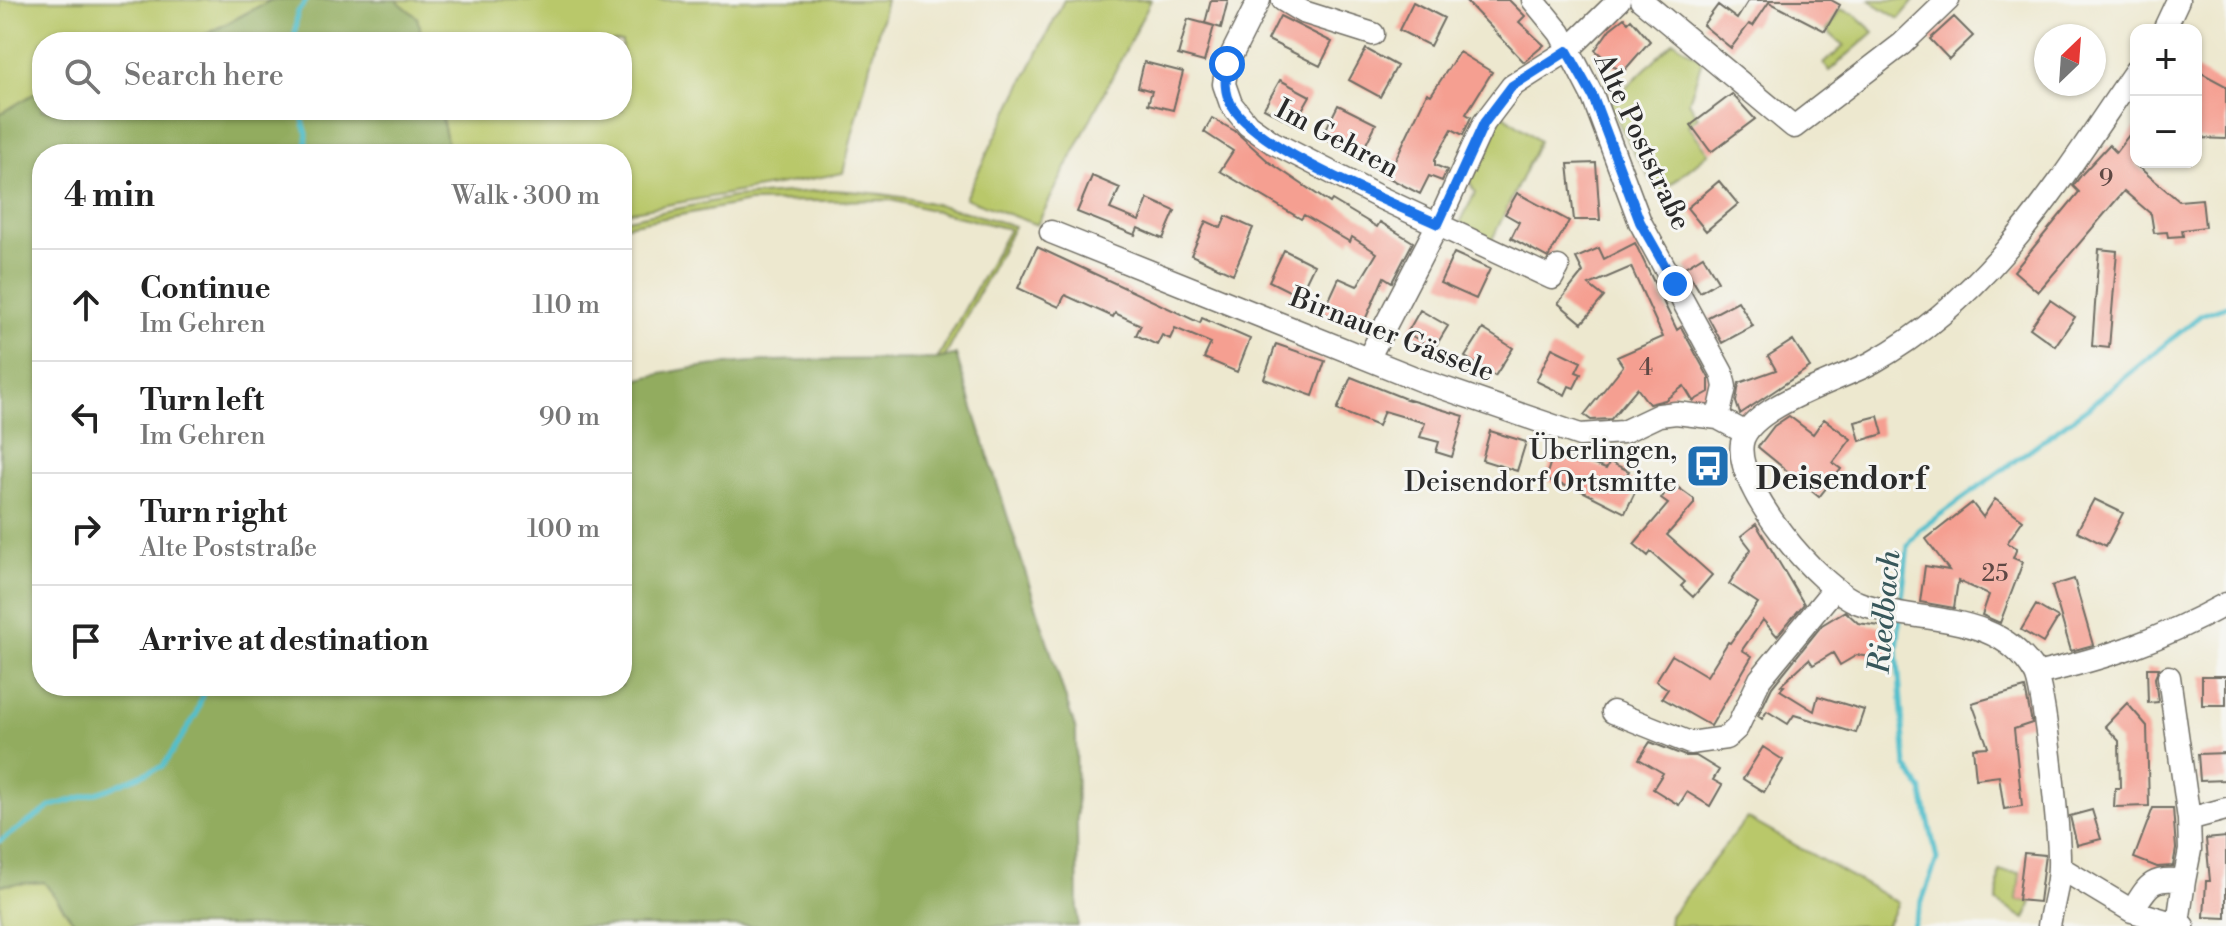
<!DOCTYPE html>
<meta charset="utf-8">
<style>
body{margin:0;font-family:"Libre Bodoni",serif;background:#f6f6f6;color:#222}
.controls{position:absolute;right:24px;top:24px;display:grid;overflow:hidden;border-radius:16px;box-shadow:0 2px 6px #0004}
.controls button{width:72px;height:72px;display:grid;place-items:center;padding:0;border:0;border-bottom:2px solid #e0e0e0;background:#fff;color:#222;font:40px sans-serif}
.compass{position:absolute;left:2034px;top:24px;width:72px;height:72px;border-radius:50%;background:#fff;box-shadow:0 2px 6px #0004;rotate:25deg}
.stop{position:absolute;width:24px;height:24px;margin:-18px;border:6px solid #1a73e8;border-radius:50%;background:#fff}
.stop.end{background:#1a73e8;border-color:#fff;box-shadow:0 2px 8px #0008}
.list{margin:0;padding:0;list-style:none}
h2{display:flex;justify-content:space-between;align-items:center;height:104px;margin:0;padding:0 32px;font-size:34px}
h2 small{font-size:26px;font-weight:400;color:#767676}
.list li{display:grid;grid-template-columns:52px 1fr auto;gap:24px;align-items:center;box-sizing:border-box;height:112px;padding:0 32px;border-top:2px solid #e0e0e0}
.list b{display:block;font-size:30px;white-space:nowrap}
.list p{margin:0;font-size:26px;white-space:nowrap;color:#767676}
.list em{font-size:26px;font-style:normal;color:#767676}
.icon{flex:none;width:44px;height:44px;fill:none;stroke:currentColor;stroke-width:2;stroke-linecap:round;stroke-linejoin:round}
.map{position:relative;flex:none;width:2226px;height:926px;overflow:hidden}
.search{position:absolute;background:#fff;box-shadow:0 2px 6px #0004;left:32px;top:32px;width:600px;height:88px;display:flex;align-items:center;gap:20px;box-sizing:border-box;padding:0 28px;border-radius:32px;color:#767676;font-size:30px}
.panel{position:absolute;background:#fff;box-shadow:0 2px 6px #0004;left:32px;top:144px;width:600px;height:552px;border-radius:32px}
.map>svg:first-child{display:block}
</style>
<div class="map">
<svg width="2226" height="926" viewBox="0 0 2226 926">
<rect width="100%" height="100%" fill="#f6f6f2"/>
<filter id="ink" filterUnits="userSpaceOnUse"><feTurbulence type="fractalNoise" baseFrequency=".0125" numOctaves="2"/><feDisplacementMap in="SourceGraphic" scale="16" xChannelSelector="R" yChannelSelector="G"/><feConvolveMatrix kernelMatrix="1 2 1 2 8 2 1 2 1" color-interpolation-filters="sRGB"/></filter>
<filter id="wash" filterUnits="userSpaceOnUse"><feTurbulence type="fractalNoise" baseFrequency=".006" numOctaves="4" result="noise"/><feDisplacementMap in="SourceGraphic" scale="32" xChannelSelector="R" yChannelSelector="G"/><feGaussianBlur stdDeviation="1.8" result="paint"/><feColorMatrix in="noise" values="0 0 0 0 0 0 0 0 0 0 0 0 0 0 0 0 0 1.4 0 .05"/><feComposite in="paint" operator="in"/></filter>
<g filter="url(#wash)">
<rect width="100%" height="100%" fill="#ede8cf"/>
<path fill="#b9c86b" stroke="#727a4b" stroke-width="2" d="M0,0h271l-79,42h-150v47l-42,25z
M396,0h490l-43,173 -221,40v-59h-172l-10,-44h182v-68h-199l-7,-25z
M1064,0h87l-114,225 -72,-27z
M1869,0h46l-16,19z
M1840,9l14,5 20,18 -45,39 -5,-7 20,-18 -17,-15z
M1674,41l28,19 -13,42 9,15 -10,8 21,28 -49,40 -26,-40 -25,-49z
M1500,112l39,29 -48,101 -32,-17 16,-32 -8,-17z
M829,190c69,2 119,16 185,36l-69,131 -8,2 72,-130 -118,-29 -142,2 -127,24v-6l112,-23z
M1747,818l151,85 -12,23h-217l1,-10z
M1999,871l21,2 -3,27 15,2 -7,17 -28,-17z
M44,882l33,44h-77v-41z"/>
<path fill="#92ac5f" stroke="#5e6c45" stroke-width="2" d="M271,0h125l21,17 6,25h-231z
M42,89v21h398l10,44h-408v532h580v-302c99,-31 212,-23 315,-25l19,-4 120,376 2,195h-1001l-33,-44 -44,3v-771z"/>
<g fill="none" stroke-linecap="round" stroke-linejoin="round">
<path stroke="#53bfcc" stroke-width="5" d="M294,42l3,-29 10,-13
M300,110l7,24 -1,20
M1901,607l7,-62 11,-15 167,-121 115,-94 25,-9
M1900,617l-3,33 9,116 16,24 15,69 -24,67
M0,841l52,-35 51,-15 60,-25 33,-51 9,-29"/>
</g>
<g id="blocks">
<path fill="#f59f91" d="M1211,0h17l-7,28 -16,-5z
M1465,0h44l16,16 -6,6 25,23 -20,17z
M1749,0h82l9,5 -15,26 -56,-29 -16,24 -4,-2 -18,24 -28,-23 15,-20 19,14z
M1413,2l31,16 -14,28 -31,-16z
M1280,16l52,26 -12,24 -52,-26z
M1954,17l19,19 -24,23 -19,-20z
M1624,18l4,4 3,-3 19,22 -28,32 -27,-23 15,-21z
M1188,19l26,7 -10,36 -26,-7z
M1366,49l31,17 -17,31 -31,-17z
M1459,52l33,20 -26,42 5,3 -8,18 -11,-6 -17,30v6l12,5 -5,11 -13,-5 -9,18 -33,-17 40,-84 4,2z
M1144,62l39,10 -10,38 -25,-6 4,-13 -14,-4z
M2196,70l30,16v53l-30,-1z
M1280,80l30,16 -16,28 -30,-16z
M1732,94l23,25 -44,33 -20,-27z
M1338,105l38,19 -16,32 -38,-19z
M1212,118l23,13 34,31 61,41 2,-3 45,27 3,-5 33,20 -21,40 -8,-5 -23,52 -38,-16 16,-35 18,8 20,-33 -25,-16 -2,5 -46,-27 -3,4 -81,-48 13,-20 -29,-19z
M2136,126v39l43,36 23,-2 3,28 -23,3 1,6 -15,1 -1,-5 -13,1 -3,-19 -27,-23 -86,101 -24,-21 65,-79 -6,-6 10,-13 26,-28 7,7z
M1596,163l4,57h-26l-6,-56z
M1092,176l28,12 -10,21 29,12 9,-22 27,12 -12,28 -25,-11 -3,7 -58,-23z
M1719,181l19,23 -32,27 -19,-23z
M1517,193l52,28 -21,37 -37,-20 8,-16 -14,-8z
M1226,216l27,12 -20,46 -42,-19 15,-34 15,7z
M1635,243l42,87 4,-3 28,51v14l-16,9 -9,-15 -19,14 -16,4 -12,-16 -26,31 -20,1 -7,-5 39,-49 -6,-9 46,-20 -32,-70 -42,18 15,12 -22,26 -24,-20 25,-31 -7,-14 23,-10 5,11z
M1037,247l163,76 2,-5 48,21 -13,33 -33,-14 7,-15 -36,-15 -5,11 -8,-4 -5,10 -21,-10 5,-10 -26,-12 -2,4 -48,-22 -6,12 -41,-19z
M2099,249l18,2 -8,97 -17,-2z
M1284,250l30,15 -15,31 -30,-15z
M1454,253l36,16 -14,30 -36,-16z
M1703,256l15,25 -18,11 -15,-25z
M2050,300l25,17 -20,29 -25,-18z
M1738,301l15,25 -31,17 -14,-26z
M1420,310l28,16 -14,23 -27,-16z
M1483,329l30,19 -18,28 -30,-19z
M1793,340l17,27 -70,47 -4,-12 3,-19 37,-13 -8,-14z
M1276,344l49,17 -12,35 -49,-17z
M1552,348l29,14 -5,10 5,2 -7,14 -5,-2 -4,9 -29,-14z
M1351,377l55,22 58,17 -12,41 -16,-5 3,-10 -19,-5 5,-14 -41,-12 -6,15 -41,-16z
M1789,416l24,18 11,-15 27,20 -18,24 8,6 -22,28 -61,-50 16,-21z
M1878,416l5,18 -23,7 -5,-19z
M1490,431l36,11 -9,29 -35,-11z
M1554,451l52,18 4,-7 19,9 -4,7 14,6 -14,29 -45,-23 -35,-10z
M1672,483l22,16v5l-27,31 45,40 -19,22 -12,-11 4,-4 -34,-30 -3,4 -14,-12 34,-40 -7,-5z
M1995,499l28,21 -16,23 10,5 -4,10 10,4 -23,61 -18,-8 7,-20 -31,-14 -4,27 -34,-6 5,-36 24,4 -23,-31 46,-36 11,14z
M2094,499l29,14 -17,33 -29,-15z
M1756,524l48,80 -27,32 -14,-16 -21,30 10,6 -41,70 -49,-28 6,-9 -12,-8 16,-26 35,21 21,-34 2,1 28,-40 -29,-19 22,-35 -10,-13z
M2074,579l19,66 -22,6 -19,-65z
M2036,605l22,13 -15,25 -22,-13z
M1845,611l13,12 37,5 -5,32 -33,-5 -17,10 -7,-12 -20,12 -4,-6 -28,26 3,1 -4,4 34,21 4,-15 46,14 -8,23 -62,-18 -6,9 -21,-13 -5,8 -4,-3 14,-29 50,-62z
M2147,668h12l-4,10 3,24 -10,1z
M2202,676h24v29h-24z
M2025,688l7,35 -18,6 8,77 -18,3 -5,-33 -23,3 -3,-31 15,-1 -16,-44z
M2127,703l20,23 2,80 -35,1 1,-19h5l-1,-47 -14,-15z
M1650,742l35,14h11l23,14 -6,10 9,5 -12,21 -23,-14 -8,13 -26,-16 10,-16 -24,-14z
M1763,747l20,13 -19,32 -21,-13z
M2226,753v27l-26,1 -2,-27z
M2153,808h20l3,41 -3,17 -16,1 -23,-9z
M2092,810l9,29 -24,6 -7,-29z
M2226,837v81l-22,-1 2,-36h4l-4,-42z
M2024,853l21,2 -6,47 -21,-2z"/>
</g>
</g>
<g filter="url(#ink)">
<use href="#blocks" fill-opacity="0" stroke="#6f6d64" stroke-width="2"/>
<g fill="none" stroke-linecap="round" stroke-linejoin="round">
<g stroke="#6f6d64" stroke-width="25">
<path id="minor" d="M1259,0l-32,64 -3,20 7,20 17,21 24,17 109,56 171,80 6,-11
M1283,0l20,12 70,22
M1533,0l27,33 33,64 47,125 82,151 3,14 -7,31
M1641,0l153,127 108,-83 46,-44
M2164,30l14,-30
M1051,232l369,148 160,55 43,-3 36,-17 17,-2 42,5 26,14
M1368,359l70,-135 46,-101 28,-37 55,-35 52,-51
M2036,674c74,-17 124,-34 190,-70
M2169,677l20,142 1,31 -6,31
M1613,712l77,31 36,-5 11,-10 23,-49 74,-90
M2189,819l37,-10
M2059,867l73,44 51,15
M2132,911c16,-26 19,-35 52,-30l-6,42
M2049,926c3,-20 10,-40 10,-60 1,-26 -14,-177 -24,-193 -38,-64 -116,-48 -176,-70 -40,-15 -125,-115 -117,-160 7,-37 101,-64 131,-81 120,-67 187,-182 263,-292"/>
</g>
<use href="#minor" stroke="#fff" stroke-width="22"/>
</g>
</g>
<g fill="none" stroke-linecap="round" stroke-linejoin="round" filter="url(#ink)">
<path stroke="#1a73e8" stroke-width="10" d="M1227,64c-2,15 -3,29 5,42 28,45 156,95 206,118l46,-101 28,-37 55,-35 26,46 47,125 35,62"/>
</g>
<defs>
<g id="bus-square" transform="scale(2.3)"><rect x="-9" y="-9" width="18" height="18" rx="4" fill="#1f6fb2" stroke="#f6f6f2"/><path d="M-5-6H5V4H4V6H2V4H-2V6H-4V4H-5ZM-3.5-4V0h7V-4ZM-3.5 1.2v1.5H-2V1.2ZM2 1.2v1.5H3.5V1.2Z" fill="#fff"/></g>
</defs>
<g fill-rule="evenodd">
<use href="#bus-square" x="1708" y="466"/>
</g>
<g text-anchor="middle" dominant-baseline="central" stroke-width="6" stroke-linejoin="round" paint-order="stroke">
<g font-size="24" fill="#5e4844">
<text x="2106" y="179">9</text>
<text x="1646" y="368">4</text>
<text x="1995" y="574">25</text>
</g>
<g font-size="28" fill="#2b2b2b" stroke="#f6f6f2">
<text transform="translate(1337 139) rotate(28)">Im Gehren</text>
<text transform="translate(1642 142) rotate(65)">Alte Poststraße</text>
<text transform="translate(1392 335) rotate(21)">Birnauer Gässele</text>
</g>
<g font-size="28" fill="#2b2b2b" stroke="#f6f6f2" text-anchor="end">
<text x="1677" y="450">Überlingen,<tspan x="1677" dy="32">Deisendorf Ortsmitte</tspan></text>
</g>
<g font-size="30" font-style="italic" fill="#37575b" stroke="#f6f6f2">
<text transform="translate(1885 612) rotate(-85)">Riedbach</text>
</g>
<g font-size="32" font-weight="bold" fill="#2b2b2b" stroke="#f6f6f2">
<text x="1841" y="479">Deisendorf</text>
</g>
</g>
</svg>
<div class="controls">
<button>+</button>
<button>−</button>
</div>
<svg class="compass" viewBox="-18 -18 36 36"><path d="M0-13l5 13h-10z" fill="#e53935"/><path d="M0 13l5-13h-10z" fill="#767676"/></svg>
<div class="stop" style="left:1227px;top:64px"></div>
<div class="stop end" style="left:1675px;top:284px"></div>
<div class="search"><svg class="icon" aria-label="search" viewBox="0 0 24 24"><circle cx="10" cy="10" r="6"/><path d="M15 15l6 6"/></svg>Search here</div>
<section class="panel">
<h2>4 min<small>Walk · 300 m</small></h2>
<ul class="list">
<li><svg class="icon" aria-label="ahead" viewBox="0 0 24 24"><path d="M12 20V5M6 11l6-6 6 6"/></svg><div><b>Continue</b><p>Im Gehren</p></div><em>110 m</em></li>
<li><svg class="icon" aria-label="left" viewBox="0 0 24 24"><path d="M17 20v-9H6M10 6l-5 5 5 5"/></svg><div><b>Turn left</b><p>Im Gehren</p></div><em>90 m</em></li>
<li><svg class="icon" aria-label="right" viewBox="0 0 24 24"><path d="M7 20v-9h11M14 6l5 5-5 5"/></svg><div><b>Turn right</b><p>Alte Poststraße</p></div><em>100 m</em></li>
<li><svg class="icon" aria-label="arrive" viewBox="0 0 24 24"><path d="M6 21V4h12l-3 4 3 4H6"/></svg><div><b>Arrive at destination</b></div></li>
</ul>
</section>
</div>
